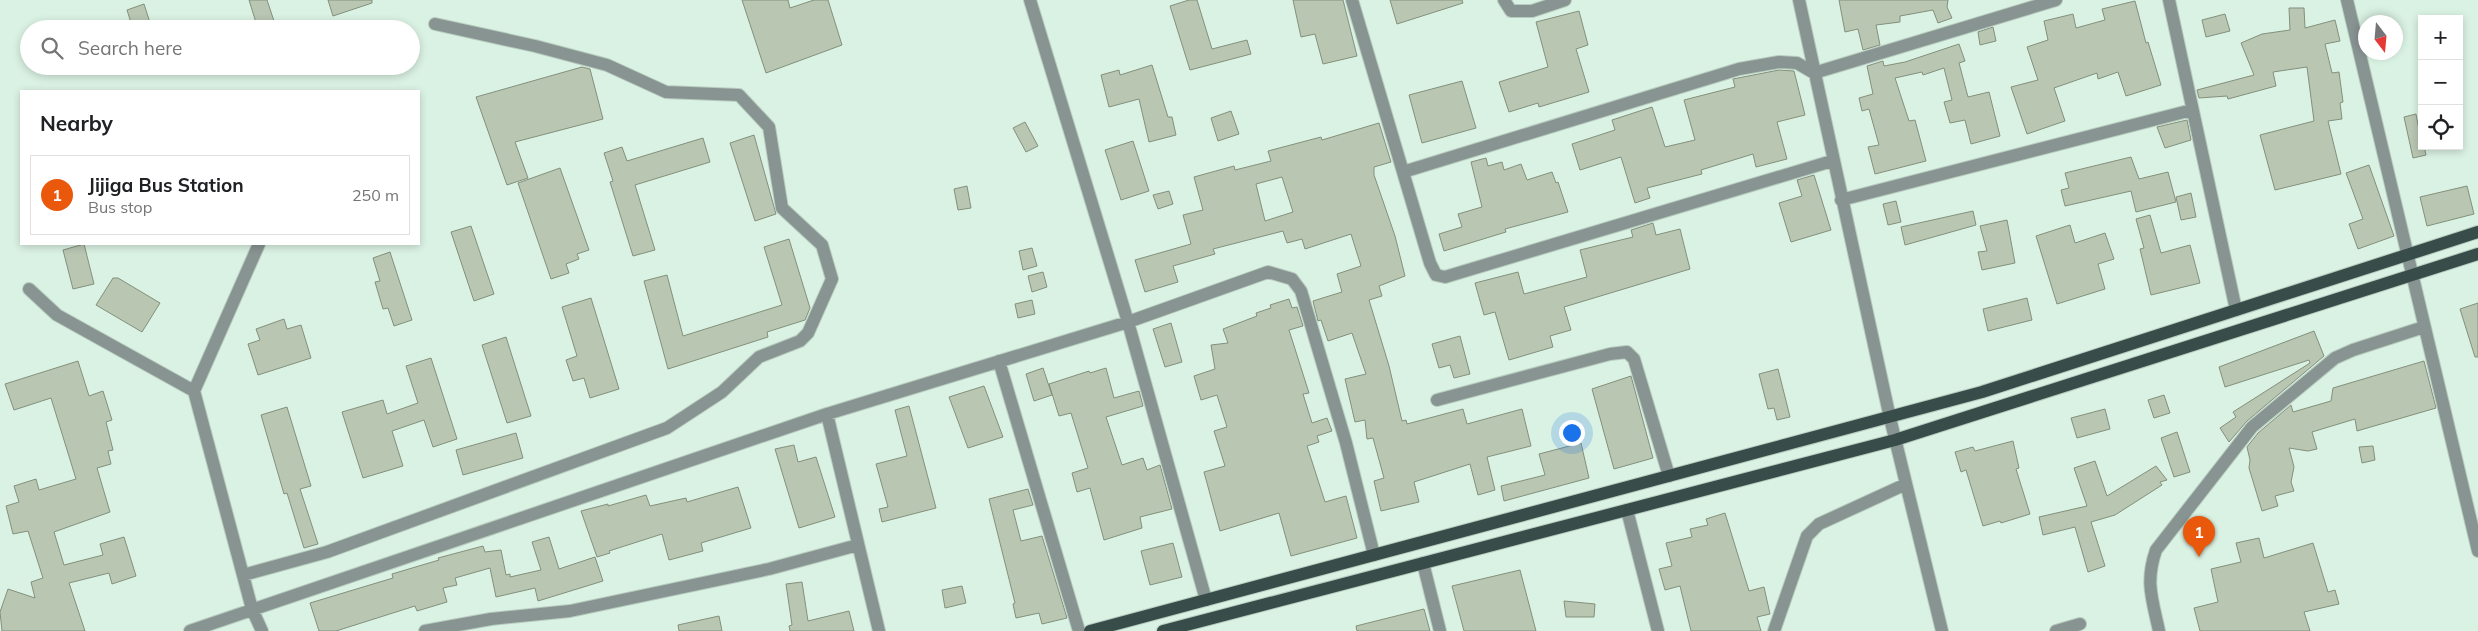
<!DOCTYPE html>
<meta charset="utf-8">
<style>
body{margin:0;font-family:Mulish,sans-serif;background:#f2f2f2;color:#202124}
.controls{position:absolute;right:15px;top:15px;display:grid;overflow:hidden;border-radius:0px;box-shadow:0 2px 8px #0003}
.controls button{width:45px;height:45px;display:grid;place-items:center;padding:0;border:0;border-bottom:1px solid #e0e0e0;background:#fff;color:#202124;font:25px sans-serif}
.compass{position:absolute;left:2358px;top:15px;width:45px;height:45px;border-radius:50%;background:#fff;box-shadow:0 2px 8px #0003;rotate:164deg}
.you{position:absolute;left:1571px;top:432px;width:18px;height:18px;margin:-12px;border:4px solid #fff;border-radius:50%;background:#1a73e8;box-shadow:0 0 0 8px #1a73e833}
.badge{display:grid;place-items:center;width:32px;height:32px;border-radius:50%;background:#ea580c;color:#fff;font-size:16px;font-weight:700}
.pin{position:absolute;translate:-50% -41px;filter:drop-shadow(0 1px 2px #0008)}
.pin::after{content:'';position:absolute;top:26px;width:18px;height:15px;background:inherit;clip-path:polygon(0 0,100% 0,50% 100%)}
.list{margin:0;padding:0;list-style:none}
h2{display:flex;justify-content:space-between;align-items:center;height:65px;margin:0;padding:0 20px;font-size:21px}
h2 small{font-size:16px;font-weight:400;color:#757577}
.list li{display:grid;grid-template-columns:32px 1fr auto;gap:15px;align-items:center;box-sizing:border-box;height:80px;margin:0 10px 10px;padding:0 10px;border:1px solid #e0e0e0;border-radius:0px}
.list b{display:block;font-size:19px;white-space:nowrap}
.list p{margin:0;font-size:16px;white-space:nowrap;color:#757577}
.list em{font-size:16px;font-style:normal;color:#757577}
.icon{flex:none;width:28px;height:28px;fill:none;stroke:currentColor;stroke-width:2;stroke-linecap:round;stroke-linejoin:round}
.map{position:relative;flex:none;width:2478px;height:631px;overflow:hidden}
.search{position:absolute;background:#fff;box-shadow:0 2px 8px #0003;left:20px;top:20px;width:400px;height:55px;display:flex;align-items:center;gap:12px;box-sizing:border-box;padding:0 18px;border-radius:28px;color:#757577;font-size:19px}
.panel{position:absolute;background:#fff;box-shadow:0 2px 8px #0003;left:20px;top:90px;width:400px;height:155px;border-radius:0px}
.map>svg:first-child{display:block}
</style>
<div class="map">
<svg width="2478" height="631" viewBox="0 0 2478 631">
<rect width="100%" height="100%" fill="#daf2e3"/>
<path fill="#b9c6b2" stroke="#83907c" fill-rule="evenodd" d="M249,0h18l8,24 -17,5z
M328,0h44v3l-39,13z
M742,0h46l2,8 24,-8h14l14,45 -76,28z
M1189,0h8l15,49 35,-9 4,14 -61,16 -20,-64z
M1293,0h50l14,56 -34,8 -8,-30 -14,3z
M1390,0h72l1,3 -66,21z
M1839,0h109l-1,7 5,11 -14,5 -5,-13 -33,6v6l-24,3 4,20 -17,5 -5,-21 -13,3z
M2135,1l11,42 2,-1 13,43 -35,11 -8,-24 -20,7 -1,-6 -43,15 11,33 -38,13 -16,-47 27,-7 -11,-33 21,-7 -4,-19 29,-7 3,14 29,-8 -3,-11z
M144,4l8,25h-19l-6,-19z
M2289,8h15l1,20 30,-8 5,21 -15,3 7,29 7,-1 4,30 -3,1 2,16 -14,2 13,53 -66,16 -15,-55 54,-14 -7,-54 -34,5 3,14 -48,13 -1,-3 -28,2 -2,-8 57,-15 -13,-32 21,-9 28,-4z
M1579,11l9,34 -12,4 13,43 -50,15 -1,-4 -29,9 -10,-30 49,-15 -12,-45z
M2225,14l5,17 -24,6 -4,-17z
M1993,27l3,14 -16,4 -2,-13z
M1959,44l6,17 -6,2 9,34 21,-5 11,44 -29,8 -6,-24 -15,3 -6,-21 8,-2 -8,-32 -21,7 -1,-3 -27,6 14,43 6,-1 11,41 -51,13 -7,-27 11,-2 -10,-36 -7,2 -3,-13 14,-4 -6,-28 16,-5 1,5 21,-4z
M1152,65l16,52h4l4,18 -27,7 -10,-43 -30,8 -8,-32 18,-5 1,5z
M582,67l8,2 13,50 -88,23 13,36 -21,7 -31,-88z
M1779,70l15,1 11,44 -28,7 10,37 -31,8 -3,-13 -52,16 1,4 -55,14 3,10 -15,5 -14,-46 -41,13 -8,-26 43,-14 -3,-10 40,-13 13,40 30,-7 -11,-40 51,-13 -2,-8z
M1462,81l14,47 -54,15 -13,-48z
M1231,111l8,23 -21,7 -7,-23z
M2416,114l6,32h2l2,9 -13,3 -9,-41z
M2187,120l4,20 -26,8 -8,-21z
M1025,122l13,24 -12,6 -13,-24z
M1379,123l12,39 -17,5v8l21,61 10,40 -26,10 3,10 -13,4 20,66 13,55 4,-1 1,4 56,-15 4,15 55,-15 9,37 -44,11 8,33 -17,5 -8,-31 -56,18 5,20 -38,9 -7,-30 10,-3 -11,-40 -6,1 -2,-19 -10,2 -10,-43 21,-5 -14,-41 -24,8 -7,-21 -3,1 -5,-20 29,-9 -5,-18 24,-8 -10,-32 -46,15 -3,-10 -15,4 -4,-12 -70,18 2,5 -42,12 5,16 -33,10 -10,-32 56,-16 -8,-29 20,-5 -9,-33 40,-11 1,4 36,-9 -3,-10 53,-14 1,3zM1282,177l11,35 -28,9 -9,-37z
M754,135l22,79 -21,7 -25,-78z
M703,138l7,24 -75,23 20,65 -22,6 -23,-74 3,-1 -9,-28 18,-6 5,14z
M1133,141l16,50 -28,9 -16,-50z
M2131,157l8,22 29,-7 8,30 -40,10 -5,-21 -66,15 -4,-16 8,-2 -4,-15z
M1486,158l2,8 14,-4 2,8 17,-6 6,16 25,-8 4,11 2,-1 10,30 -63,17 1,3 -62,19 -5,-17 23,-7 -4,-13 24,-7 -11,-45z
M2369,165l25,71 -36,13 -9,-25 14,-5 -17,-46z
M560,168l29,82 -12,4 2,5 -13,5 3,9 -18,6 -33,-96z
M1814,175l17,55 -40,12 -12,-39 23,-7 -5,-16z
M967,186l4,22 -13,2 -4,-21z
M2467,186l7,28 -47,12 -7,-29z
M1169,191l4,13 -15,5 -5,-14z
M2191,193l5,24 -15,3 -5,-23z
M1896,201l5,21 -13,3 -5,-21z
M1973,211l3,14 -71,20 -4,-18z
M2150,215l11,38 29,-8 10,38 -49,12 -11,-46 4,-1 -8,-29z
M2007,220l8,43 -33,7 -4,-18 9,-1 -7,-25z
M1653,223l3,12 24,-6 10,40 -126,38 7,23 -21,6 3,11 -44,13 -14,-48 -11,3 -9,-32 43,-11 6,22 63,-17 -7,-27 53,-13 -2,-7z
M2070,225l5,18 30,-10 9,26 -16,5 7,25 -48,15 -21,-68z
M471,226l23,68 -20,7 -23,-69z
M789,239l21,69 -5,12 -38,12 1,5 -100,32 -24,-88 23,-6 16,61 99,-31 -18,-58z
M84,244l10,40 -21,5 -10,-39z
M1032,248l5,18 -14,4 -4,-19z
M390,252l22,68 -18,6 -6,-18 -5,1 -8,-27 5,-1 -7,-23z
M1043,272l4,15 -15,5 -4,-16z
M113,278h5l42,25 -18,29 -46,-27z
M591,298l28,91 -29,9 -6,-20 -11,3 -7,-21 11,-4 -15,-49z
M2027,298l5,22 -44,11 -5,-22z
M1289,299l3,9 5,-1 6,19 -14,4 20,63 -6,1 9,29 15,-5 5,13 -15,5 2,6 -12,4 18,56 21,-6 11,42 -66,18 -12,-43 -59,18 -16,-59 21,-6 -11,-35 13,-4 -10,-32 -16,5 -7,-24 21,-7 -4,-24 17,-2 -5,-14 34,-13 -1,-3 15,-5 -1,-3z
M1032,300l3,14 -17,4 -3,-14z
M2478,303v54h-3l-15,-48z
M284,319l3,10 14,-4 10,33 -53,17 -10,-31 12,-4 -4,-11z
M1171,323l11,39 -17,5 -12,-38z
M2314,331l10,25 -77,65 -18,21 -9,-14 16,-11 -3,-5 77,-49 -1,-3 -84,27 -6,-20z
M1460,336l10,38 -16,4 -4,-13 -11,3 -7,-24z
M506,337l25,79 -24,7 -25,-78z
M431,358l26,81 -24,8 -9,-27 -32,11 11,35 -40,12 -21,-66 41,-12 4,14 31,-11 -12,-37z
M78,361l11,35 14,-5 9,29 -6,2 7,28 -5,1 3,13 -14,4 13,44 -56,20 10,33 39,-10 -3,-11 24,-7 12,39 -24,8 -3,-11 -40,10 16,48h-83l-2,-19 8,-23 27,9 -4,-16 12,-4 -15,-47 -15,3 -7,-28 13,-4 -5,-16 22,-7 3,11 37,-11 -25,-81 -37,12 -9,-26z
M2424,361l12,47 -79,23 -2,-12 -43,13 5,17 -9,2 -19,-3 5,19 -3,15 3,9 -19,5 3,10 -16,5 -13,-43 1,-8 -3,-13 11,-14 33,-28 2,7 38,-11 2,-13z
M1043,368l9,27 -18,6 -8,-27z
M1106,368l8,30 25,-7 4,15 -37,11 16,48 21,-7 4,12 13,-5 12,44 -32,8 2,11 -38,12 -14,-52 -13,4 -5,-19 16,-5 -17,-55 -12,3 -10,-32 40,-13 1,2z
M1778,369l12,48 -13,3 -3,-12 -6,1 -9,-35z
M1631,376l22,82 -39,11 -22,-80z
M984,386l19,51 -35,11 -19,-51z
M2164,395l6,18 -16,5 -6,-18z
M909,406l27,102 -54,14 -3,-13 9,-2 -12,-43 31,-8 -12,-46z
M287,407l24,79 -11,3 18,55 -14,4 -17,-55 -3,1 -23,-79z
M2105,409l5,20 -33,9 -6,-20z
M2177,432l13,40 -16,5 -13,-39z
M516,433l7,25 -60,17 -7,-25z
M2013,441l6,27 -3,1 14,45 -29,9 -1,-2 -17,5 -17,-56 -5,2 -6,-20 18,-5 2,4z
M1581,443l8,35 -85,23 -3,-15 44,-11 -6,-21z
M794,445l4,17 18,-5 19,60 -36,11 -24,-79z
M2373,446l2,14 -13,3 -3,-16z
M2095,461l12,35 49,-30 11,14 -7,2 2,3 -47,30 -24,7 14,44 -17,6 -13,-45 -32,8 -4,-18 48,-11 -13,-38z
M738,487l13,41 -50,15 2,8 -34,9 -7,-26 -53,17 1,2 -13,4 -16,-46 27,-7v2l38,-11 4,11 36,-8 1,4z
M1028,489l5,16 -20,5 8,31 21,-5 25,82 -25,6 -3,-11 -23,5 -3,-14 2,-1 -26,-104z
M1725,513l24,78 15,-4 6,27 -13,3 4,14h-70l-11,-45 -15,4 -6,-21 13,-3 -6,-23 26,-6 -2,-8 18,-4 -2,-6z
M549,537l10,32 36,-12 8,24 -65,20 -3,-13 -39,9 -6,-29 -35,10 2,7 -14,3 4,14 -30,9 -2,-5 -79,25h-17l-9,-28 83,-25 -1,-4 47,-14 -1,-2 45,-12 2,6 16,-2 5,25 4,-1v3l31,-7 -9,-28z
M2259,538l5,20 49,-15 15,49 7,-2 4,14 -35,8 6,19h-110l-6,-23 24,-6 -7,-33 30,-7 -5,-19z
M1173,543l9,34 -32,8 -9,-34z
M1520,570l16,61h-72l-12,-45z
M802,582l6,39 41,-10 5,20h-64l-1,-5 3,-1 -6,-41z
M962,586l4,17 -21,5 -3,-18z
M1564,601l31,3 -1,13h-28z
M1424,609l6,22h-73l-1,-5z
M719,616l3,15h-43l-1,-6z"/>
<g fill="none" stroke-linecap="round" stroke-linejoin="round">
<g stroke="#b7ccbf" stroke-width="14">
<path id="minor" d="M1030,0l98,322 78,278
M1352,0l78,263 6,12 9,2 387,-116
M1504,0l7,11h21l33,-11
M1799,0l91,418 52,213
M2169,0l67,310
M2347,0l131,551
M1403,172l336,-103 40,-7 18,1 17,10 242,-73
M1841,200l351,-90
M29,289l28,26 137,76 58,218 10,22
M999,361l80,270
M194,391l65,-147
M1437,400l173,-46 17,-2 7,7 35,117
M827,414l52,217
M1627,510l31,121
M1423,563l17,68
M243,575l84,-23 340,-124 55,-36 37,-35 41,-16 8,-8 24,-54 -10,-34 -40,-37 -13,-81 -30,-32 -73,-3 -59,-27 -72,-19 -100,-22
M190,631l637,-217 301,-92 140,-50 24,7 9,12 45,152 28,112
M425,631l66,-12 79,-8 199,-42 89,-24
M1774,631l33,-95 12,-12 87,-40
M2056,631l24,-7
M2159,631c-7,-33 -14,-49 -3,-81l96,-123 83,-69 18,-8 71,-23"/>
</g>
<g stroke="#b7ccbf" stroke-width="14">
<path id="major" d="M1090,631l892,-239 496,-160
M1163,631l732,-191 583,-186"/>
</g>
<use href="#minor" stroke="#889492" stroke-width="12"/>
<use href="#major" stroke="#384d4a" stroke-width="12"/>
</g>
</svg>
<div class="controls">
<button>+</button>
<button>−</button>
<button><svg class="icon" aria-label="locate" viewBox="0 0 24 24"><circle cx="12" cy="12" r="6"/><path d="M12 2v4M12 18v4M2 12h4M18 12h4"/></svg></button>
</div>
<svg class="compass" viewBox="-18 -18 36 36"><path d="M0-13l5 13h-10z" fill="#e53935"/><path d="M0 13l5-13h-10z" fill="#757577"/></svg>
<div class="you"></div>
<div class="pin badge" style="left:2199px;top:557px">1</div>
<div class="search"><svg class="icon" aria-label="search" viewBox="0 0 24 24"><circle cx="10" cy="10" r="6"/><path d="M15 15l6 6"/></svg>Search here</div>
<section class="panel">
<h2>Nearby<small></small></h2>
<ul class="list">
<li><span class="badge">1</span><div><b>Jijiga Bus Station</b><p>Bus stop</p></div><em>250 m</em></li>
</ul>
</section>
</div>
